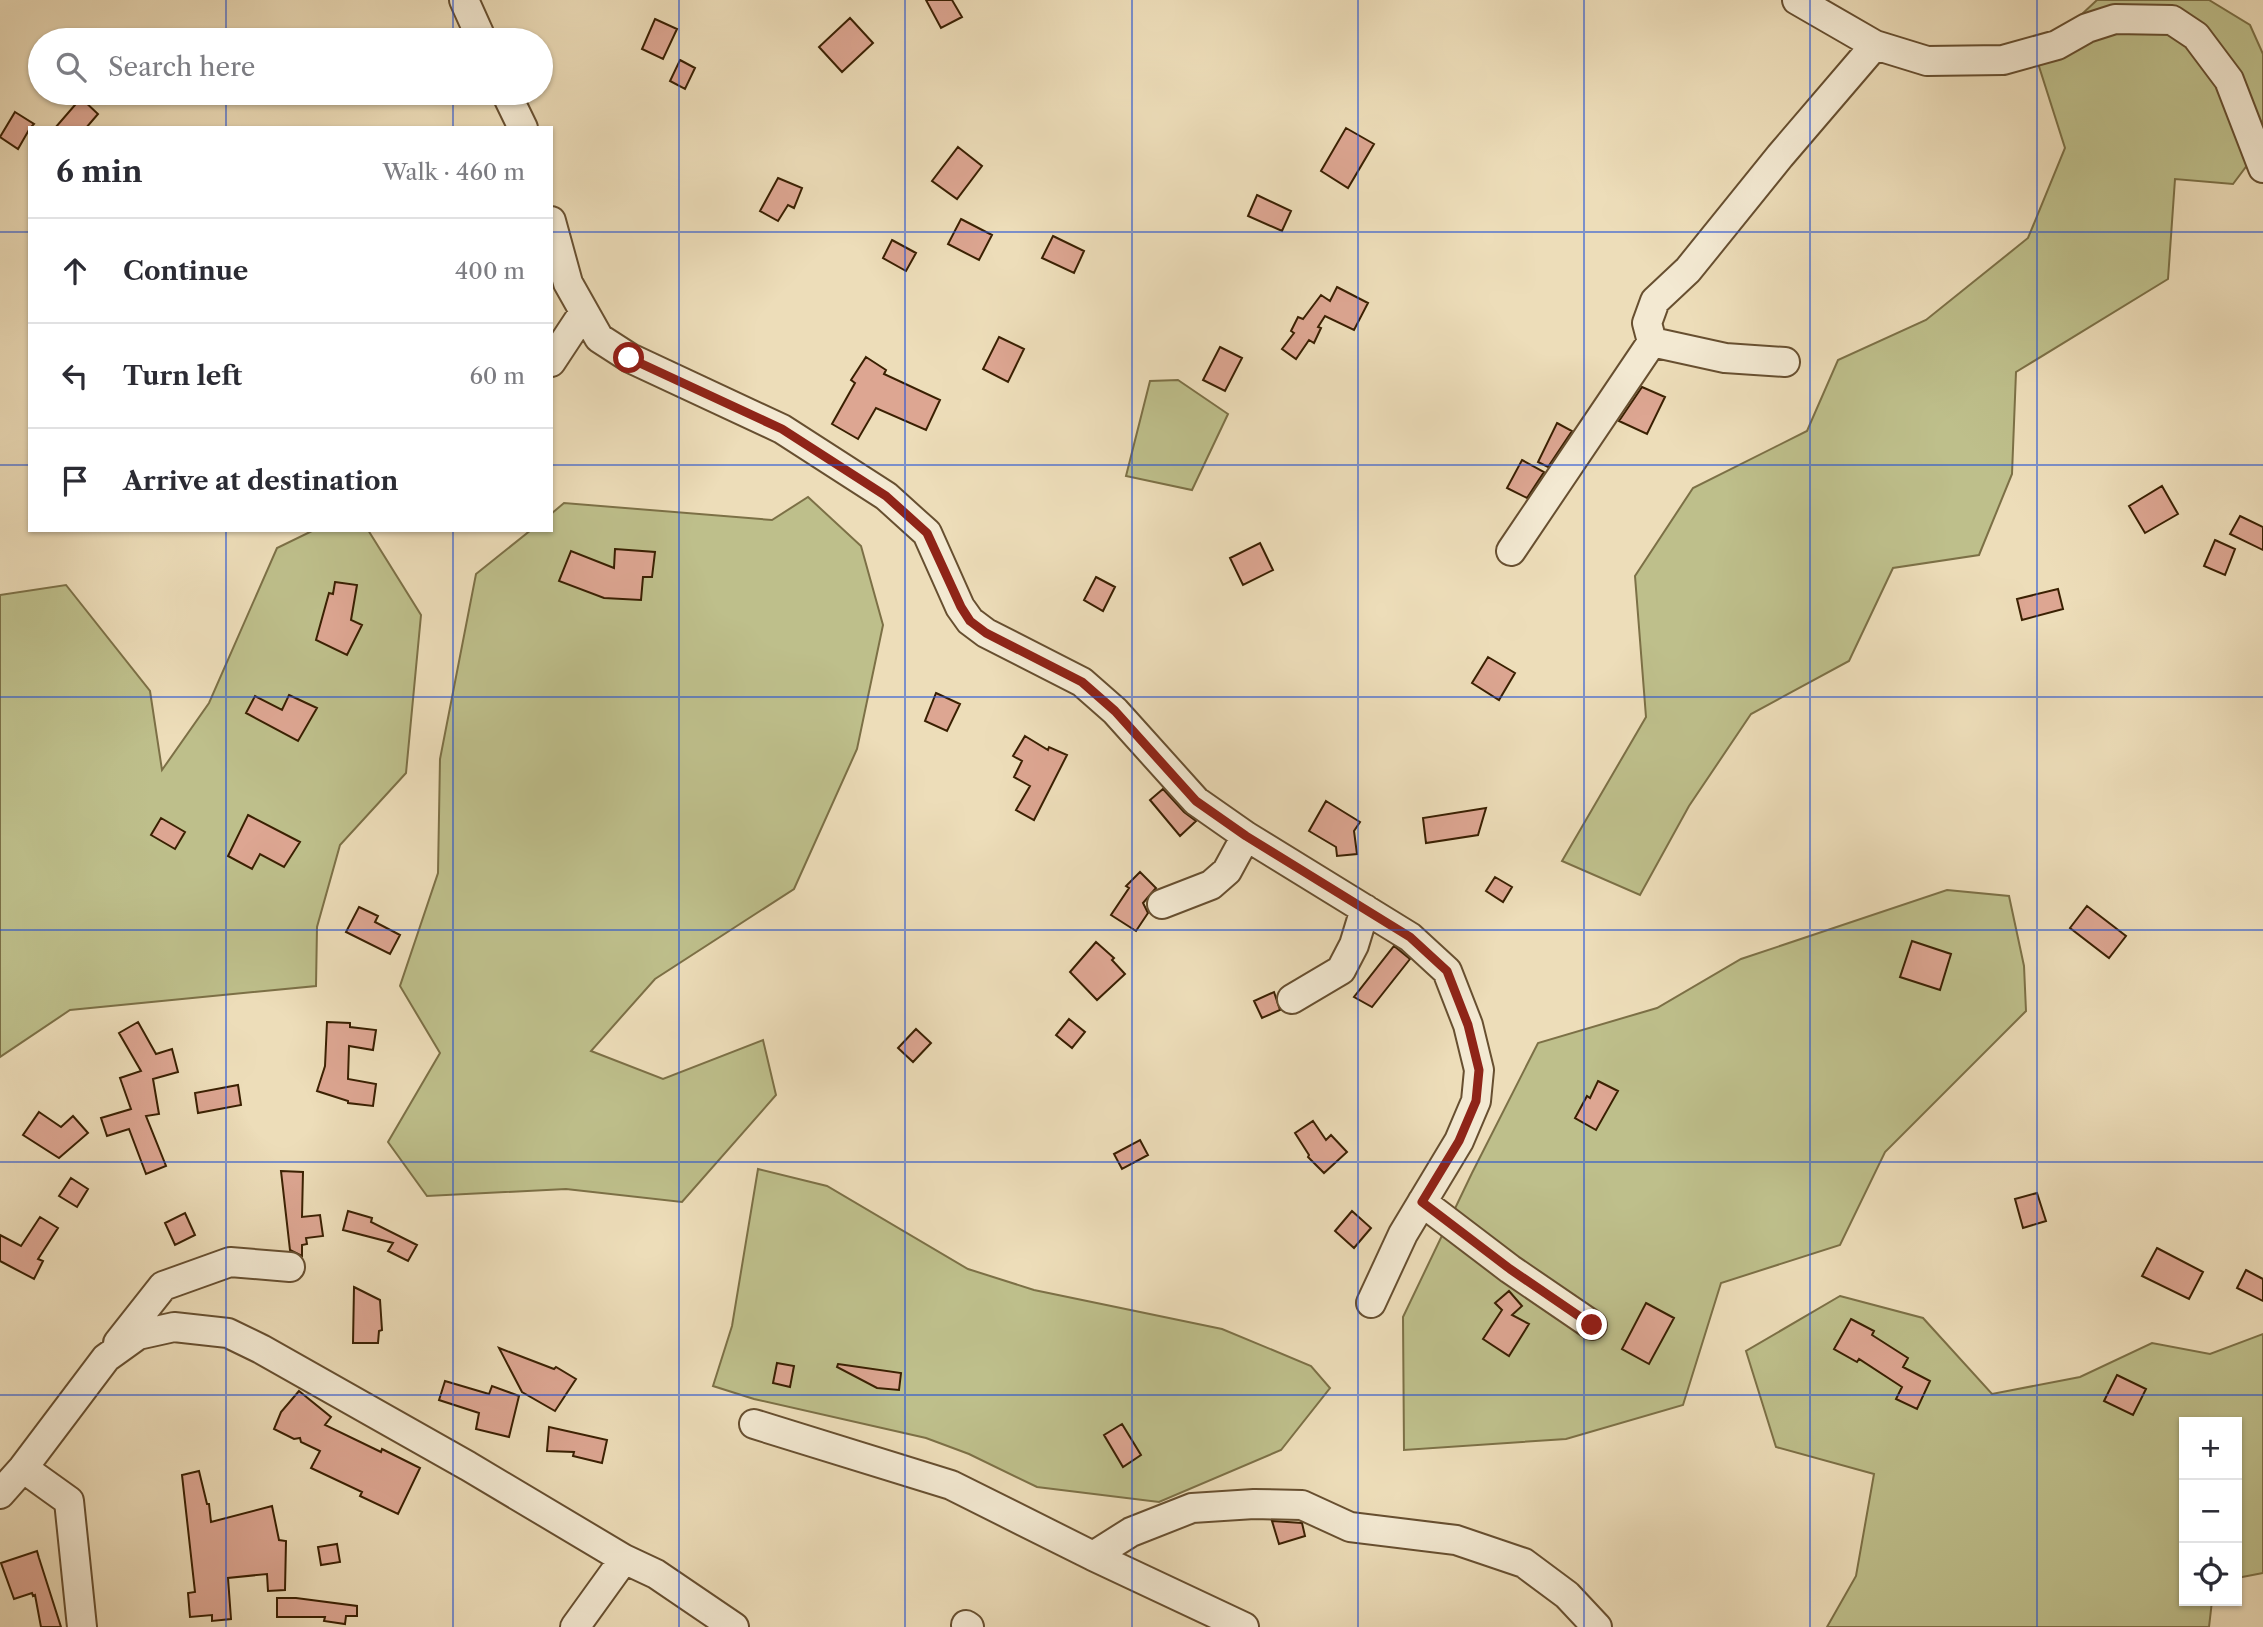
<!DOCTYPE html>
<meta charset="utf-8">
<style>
body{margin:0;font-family:"Libre Caslon Text",serif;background:#f7f7f7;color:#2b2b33}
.controls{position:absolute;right:21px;bottom:21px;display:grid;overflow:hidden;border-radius:0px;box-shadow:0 2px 5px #0004}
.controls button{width:63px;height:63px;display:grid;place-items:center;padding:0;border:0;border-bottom:2px solid #e1e1e2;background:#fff;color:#2b2b33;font:35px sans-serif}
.stop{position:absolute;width:21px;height:21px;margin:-16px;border:5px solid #8f2418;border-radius:50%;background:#fff}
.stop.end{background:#8f2418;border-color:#fff;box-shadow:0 2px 7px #0008}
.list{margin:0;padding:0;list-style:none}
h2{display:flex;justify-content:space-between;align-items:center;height:91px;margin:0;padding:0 28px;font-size:30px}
h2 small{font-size:23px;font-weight:400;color:#7c7c81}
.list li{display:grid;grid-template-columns:46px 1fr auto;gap:21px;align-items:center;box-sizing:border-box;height:105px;padding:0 28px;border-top:2px solid #e1e1e2}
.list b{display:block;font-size:26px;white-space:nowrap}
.list em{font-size:23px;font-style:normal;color:#7c7c81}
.icon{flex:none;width:38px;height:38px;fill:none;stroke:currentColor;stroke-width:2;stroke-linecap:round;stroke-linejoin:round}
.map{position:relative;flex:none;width:2263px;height:1627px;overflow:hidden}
.search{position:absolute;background:#fff;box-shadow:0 2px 5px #0004;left:28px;top:28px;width:525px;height:77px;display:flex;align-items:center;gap:18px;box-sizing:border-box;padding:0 24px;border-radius:38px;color:#7c7c81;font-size:26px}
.panel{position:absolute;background:#fff;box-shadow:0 2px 5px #0004;left:28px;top:126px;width:525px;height:406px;border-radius:0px}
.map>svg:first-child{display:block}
</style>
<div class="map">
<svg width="2263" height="1627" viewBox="0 0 2263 1627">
<rect width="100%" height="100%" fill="#edddb9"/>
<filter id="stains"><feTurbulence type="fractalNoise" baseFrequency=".00286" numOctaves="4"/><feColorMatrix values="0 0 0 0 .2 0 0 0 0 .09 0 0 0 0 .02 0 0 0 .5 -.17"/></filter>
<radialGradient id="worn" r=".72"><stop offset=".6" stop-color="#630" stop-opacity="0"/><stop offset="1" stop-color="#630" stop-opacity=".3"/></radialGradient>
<path fill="#bebf8b" stroke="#7c7046" stroke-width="2" d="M2097,0h112l41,25 13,29v90l-30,40 -58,-5 -7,100 -152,93 -4,102 -33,81 -86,13 -44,93 -98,53 -62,92 -49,89 -78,-34 84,-144 -11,-141 58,-88 114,-57 31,-71 88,-40 102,-82 37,-90 -29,-91z
M1178,380l50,34 -36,76 -66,-14 24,-95z
M808,497l53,49 22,79 -26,124 -63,140 -139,90 -64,72 72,28 100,-39 13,55 -94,107 -116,-13 -139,7 -39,-54 52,-89 -40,-67 38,-113 2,-114 36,-185 55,-44h20v-16l13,-11 208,17z
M314,530h54l53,85 -15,158 -66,72 -23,82 -1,59 -246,24 -70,47v-462l66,-10 84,106 12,79 47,-67 68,-155z
M1947,890l62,6 15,70 2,45 -141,141 -45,93 -119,38 -38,122 -117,34 -162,11 -1,-133 69,-144 66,-130 119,-35 84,-49z
M758,1169l69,17 141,83 66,21 188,39 89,37 19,22 -49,62 -122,52 -122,-15 -68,-33 -43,-16 -172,-39 -41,-13 19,-60z
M1840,1296l83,22 69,76 88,-17 72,-34 58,11 53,-20v239l-26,5v-156h-53v179h28l-3,26h-382l29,-51 18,-102 -98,-27 -30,-96z"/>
<path fill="#dda692" stroke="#3a2002" stroke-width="2" d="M926,0h26l10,17 -21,11z
M850,18l23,25 -31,29 -23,-25z
M655,19l22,10 -14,30 -21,-10z
M680,60l15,8 -10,21 -15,-8z
M81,98l17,16 -12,14h-31z
M15,112l19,12 -4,4 -12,21 -18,-12z
M1346,128l28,16 -26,44 -27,-17z
M958,147l24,19 -25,33 -25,-18z
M778,178l24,10 -8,20 -6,-3 -10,16 -18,-10z
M1257,195l34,16 -9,20 -34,-15z
M961,219l31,16 -13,25 -31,-16z
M1053,236l31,15 -10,22 -32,-15z
M892,240l24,13 -10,18 -23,-13z
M1337,287l31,16 -14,27 -29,-14 -7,11 3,1 -7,15 -5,-3 -13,19 -14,-10 12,-16 -3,-2 7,-14 5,2 18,-24 9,6z
M999,337l25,12 -16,33 -25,-13z
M1220,347l22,11 -17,33 -22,-11z
M866,357l20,13 -2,4 56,26 -14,30 -50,-22 -18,31 -26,-15 23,-41 -4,-3z
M1642,387l23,10 -18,37 -28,-13z
M1557,423l15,8 -24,36 -10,-5z
M1522,460l22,12 -17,26 -20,-10z
M2162,486l16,28 -33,19 -16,-27z
M2240,516l23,11v23l-33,-16z
M2215,540l20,9 -10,26 -21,-9z
M1260,543l13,27 -30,15 -13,-27z
M615,549l40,3 -3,25h-9l-2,23 -37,-2 -45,-17 12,-30 43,17z
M1096,577l19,10 -12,24 -19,-11z
M335,582l22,3 -6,35 11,5 -15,30 -31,-15 13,-47 4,1z
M2058,589l5,20 -41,11 -5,-21z
M1488,657l27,16 -16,27 -27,-17z
M936,693l24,11 -13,27 -22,-10z
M289,695l28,13 -19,33 -52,-28 9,-17 27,14z
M1025,736l23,14 1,-3 18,8 -33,65 -18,-10 14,-24 -16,-9 8,-16 -9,-5z
M1163,789l21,23 12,9 -16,15 -30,-36z
M1326,801l34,21 -6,9 3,23 -20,2 -1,-9 -27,-16z
M1486,808l-8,27 -52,8 -3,-25z
M248,815l52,27 -16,25 -24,-13 -8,15 -24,-13z
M161,818l24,14 -10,17 -24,-14z
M1140,872l16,16 -13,15 5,10 -12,18 -25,-16 18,-27 -3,-2z
M1495,877l17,10 -9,15 -17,-11z
M2087,906l39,30 -17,22 -39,-30z
M359,907l19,9 -3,6 25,13 -10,19 -44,-22z
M1912,941l39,13 -11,36 -40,-13z
M1096,942l18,16 -2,2 13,14 -28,26 -27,-28z
M1394,946l16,13 -38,48 -18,-10z
M1274,992l6,18 -18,8 -8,-17z
M1069,1019l16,13 -13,16 -16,-13z
M138,1022l18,32 16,-5 6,23 -25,7 6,35 -13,2 20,50 -20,8 -17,-45 -22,7 -6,-18 30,-9 -11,-31 21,-7 -22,-38z
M327,1022l23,1v4l26,3 -3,20 -24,-4 -1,33 28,5 -3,22 -25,-3v-2l-31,-10 8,-25z
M916,1029l15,14 -18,19 -15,-14z
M1598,1081l20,10 -22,39 -21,-12 12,-22 3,2z
M238,1085l3,20 -43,8 -3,-20z
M39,1112l22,15 12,-11 15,17 -29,25 -36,-23z
M1313,1121l13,19 5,-5 16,17 -23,21 -16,-16 1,-2 -14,-22z
M1140,1140l8,15 -26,14 -8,-15z
M281,1171l22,1 -1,45 18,-2 3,21 -17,2 1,6 -5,1v11l-12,-6z
M71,1178l17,11 -11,18 -18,-11z
M2037,1193l9,28 -23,7 -8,-29z
M348,1211l24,7 -1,4 46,23 -9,16 -20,-10 5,-8 -50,-13z
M1352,1211l19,17 -17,20 -19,-17z
M185,1213l10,22 -20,10 -10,-22z
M40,1217l18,11 -20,31 5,2 -9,18 -34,-18v-26l21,11z
M2157,1248l46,24 -14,27 -47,-23z
M2246,1270l17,9v22l-26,-13z
M354,1287l26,13 2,30 -3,1 -1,12h-25z
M1509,1291l13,15 -10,9 17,9 -20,32 -26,-17 19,-29 -7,-7z
M1646,1303l28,15 -25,46 -27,-15z
M1851,1319l23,12 -2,4 36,23 -5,9 27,14 -13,28 -21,-10 6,-12 -43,-28 -2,3 -23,-13z
M499,1348l55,21 2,-2 20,12 -21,32 -33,-19z
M777,1363l17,3 -4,21 -17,-4z
M838,1364l63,9 -2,17 -22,-2 -40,-21z
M2117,1375l29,14 -13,26 -29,-14z
M445,1381l44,13 3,-8 27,10 -10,41 -33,-8 3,-16 -40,-13z
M299,1391l32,26 -6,8 56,27 1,-3 38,19 -22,46 -38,-18 2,-4 -51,-24 9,-17 -19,-9 -1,-4 -6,1 -20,-10 7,-17z
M1122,1424l19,31 -18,12 -19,-32z
M549,1427l58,13 -5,23 -29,-7 1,-4 -27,-1z
M199,1471l8,33h2l2,18 61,-16 7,34 7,1 -1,49 -17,1 -1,-17 -39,4 3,41 -19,2v-6l-22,2 -2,-24 7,-1 -13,-117z
M1272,1521l30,2 3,13 -26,8z
M337,1544l3,18 -19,3 -3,-18z
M37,1551l2,7 22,69h-20l-6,-32 -2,1 -1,-3 -18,6 -13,-36z
M277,1598h19l61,8v10h-11l-1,8 -21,-3 1,-4h-48z"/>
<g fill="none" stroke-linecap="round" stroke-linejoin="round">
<g stroke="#674f30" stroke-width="32">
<path id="minor" d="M464,0l18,40
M1797,0l78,45 52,16 76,-1 54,-15 30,-17 28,-9 57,1 24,16 33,44 34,88
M506,93l17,35
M551,221l17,62 31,55 31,20 152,71 104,67 41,37 33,74 10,14 16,12 96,49 33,29 81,90 50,35 164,101 37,34 21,54 11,45 -3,31 -17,40 -56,93 -32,69
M1652,342l73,16 60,4
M551,362l33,-50
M1511,551l141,-209 -5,-19 8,-22 33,-31 92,-114 95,-111
M1162,904l49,-19 16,-14 19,-35
M1292,999l49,-29 13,-25 11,-36
M1422,1202l88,67 82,56
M118,1343l45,-57 67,-24 60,5
M754,1424l197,61 142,71 151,71
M23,1468l46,33 13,126
M0,1494l23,-26 83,-110 32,-23 36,-8 54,6 33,16 207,117 156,93 32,15 78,53
M1093,1556l38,-24 61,-24 62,-4 48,1 48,22 106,13 68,23 43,32 30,32
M966,1625l3,2
M575,1627l49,-68"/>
</g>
<use href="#minor" stroke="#f3e9d2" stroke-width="28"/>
</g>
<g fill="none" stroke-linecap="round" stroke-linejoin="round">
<path stroke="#8f2418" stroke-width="9" d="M629,358l153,71 104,67 41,37 34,74 9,14 16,12 96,49 33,29 81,90 50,35 164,101 37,34 21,54 11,45 -3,31 -17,40 -37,61 88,67 82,56"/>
</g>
<path fill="none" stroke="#1d4ed8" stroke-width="2" stroke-opacity="0.55" d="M226,0v40M453,0v40M679,0v1627M905,0v1627M1132,0v1627M1358,0v1627M1584,0v1627M1810,0v1627M2037,0v1627M226,93v35M453,93v35M0,232h30M551,232h1712M0,465h30M551,465h1712M226,530v1097M453,530v1097M0,697h2263M0,930h2263M0,1162h2263M0,1395h2263"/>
<rect width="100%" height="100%" filter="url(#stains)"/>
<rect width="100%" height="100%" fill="url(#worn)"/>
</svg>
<div class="controls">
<button>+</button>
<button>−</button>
<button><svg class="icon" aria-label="locate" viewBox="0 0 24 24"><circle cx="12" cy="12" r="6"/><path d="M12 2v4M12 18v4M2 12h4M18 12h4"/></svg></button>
</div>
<div class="stop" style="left:629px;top:358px"></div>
<div class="stop end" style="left:1592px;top:1325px"></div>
<div class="search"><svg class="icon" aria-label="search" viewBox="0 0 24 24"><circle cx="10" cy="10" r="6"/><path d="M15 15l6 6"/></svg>Search here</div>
<section class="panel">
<h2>6 min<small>Walk · 460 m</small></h2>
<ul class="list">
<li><svg class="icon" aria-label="ahead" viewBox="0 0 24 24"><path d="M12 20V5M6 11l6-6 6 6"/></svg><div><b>Continue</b></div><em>400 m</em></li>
<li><svg class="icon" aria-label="left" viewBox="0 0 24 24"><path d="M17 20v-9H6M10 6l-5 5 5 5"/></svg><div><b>Turn left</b></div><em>60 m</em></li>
<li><svg class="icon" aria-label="arrive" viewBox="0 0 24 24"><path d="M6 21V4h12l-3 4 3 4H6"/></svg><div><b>Arrive at destination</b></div></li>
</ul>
</section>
</div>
